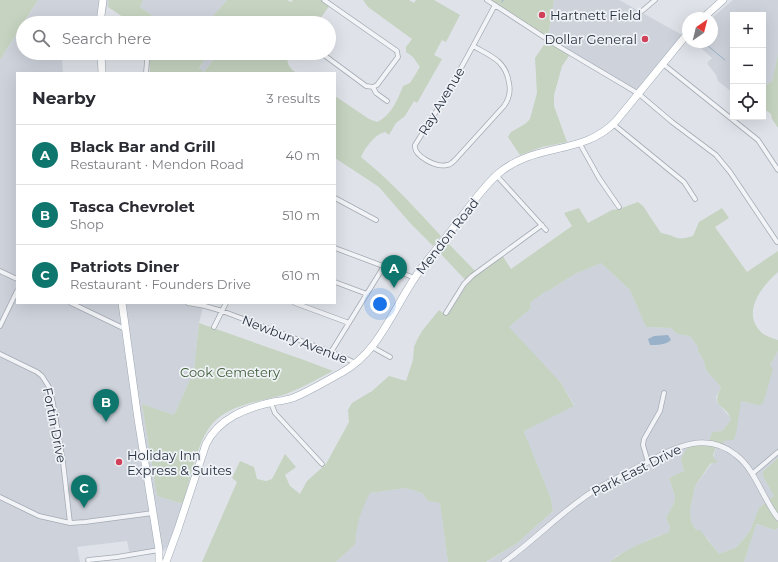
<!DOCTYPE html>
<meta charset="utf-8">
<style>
body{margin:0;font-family:Montserrat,sans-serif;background:#f2f2f3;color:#2b2b33}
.controls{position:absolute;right:12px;top:12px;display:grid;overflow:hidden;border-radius:0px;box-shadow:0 4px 16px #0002}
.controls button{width:36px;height:36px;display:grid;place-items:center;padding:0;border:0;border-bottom:1px solid #e1e1e2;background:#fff;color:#2b2b33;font:20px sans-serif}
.compass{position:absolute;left:682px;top:12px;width:36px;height:36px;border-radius:50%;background:#fff;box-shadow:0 4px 16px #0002;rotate:35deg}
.you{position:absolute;left:380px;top:304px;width:14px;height:14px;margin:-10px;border:3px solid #fff;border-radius:50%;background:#1a73e8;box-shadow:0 0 0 6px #1a73e833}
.badge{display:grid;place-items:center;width:26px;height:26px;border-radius:50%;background:#0f766e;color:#fff;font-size:13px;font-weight:700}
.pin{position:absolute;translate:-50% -33px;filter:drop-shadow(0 1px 2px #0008)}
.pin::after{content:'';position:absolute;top:21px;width:14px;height:12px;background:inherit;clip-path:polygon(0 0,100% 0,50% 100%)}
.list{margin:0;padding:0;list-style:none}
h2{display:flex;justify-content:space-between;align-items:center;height:52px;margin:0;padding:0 16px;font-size:17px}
h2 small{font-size:13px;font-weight:400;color:#7c7c81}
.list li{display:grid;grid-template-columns:26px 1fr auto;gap:12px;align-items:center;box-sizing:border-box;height:60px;padding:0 16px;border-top:1px solid #e1e1e2}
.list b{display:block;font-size:15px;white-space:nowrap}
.list p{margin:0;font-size:13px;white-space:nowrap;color:#7c7c81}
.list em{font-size:13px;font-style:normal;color:#7c7c81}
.icon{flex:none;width:22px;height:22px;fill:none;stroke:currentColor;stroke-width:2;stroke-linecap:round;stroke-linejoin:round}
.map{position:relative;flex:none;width:778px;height:562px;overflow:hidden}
.search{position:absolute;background:#fff;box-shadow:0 4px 16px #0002;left:16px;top:16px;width:320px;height:44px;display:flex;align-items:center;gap:10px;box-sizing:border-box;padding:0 14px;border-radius:22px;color:#7c7c81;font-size:15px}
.panel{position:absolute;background:#fff;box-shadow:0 4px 16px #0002;left:16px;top:72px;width:320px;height:232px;border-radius:0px}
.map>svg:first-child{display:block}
</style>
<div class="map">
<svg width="778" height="562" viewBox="0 0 778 562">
<rect width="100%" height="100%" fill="#dfe3e9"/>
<path fill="#cdd2db" d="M38,0h71l-4,15v8h-81z
M143,0h84l-20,23h-44l-23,-16z
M554,0h65l65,36 -48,60 -88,-57z
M733,0h45v54l-6,28 -9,4v-71h-30v78l-15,-12 -2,-6 -9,-12 5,-5 -18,-16h18v-24z
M23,24v29h82l1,2 -44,3 1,15h-46v230h187l-5,20 -5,48 -20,44 -32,-11 15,92 29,9 -12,33 -13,16 -31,1 -3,-14 -50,6 3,15h-80v-502z
M207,53h11l-14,19 -5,-3 9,-15z
M601,263l29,27 16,37 25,1 6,6 13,2 8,11v4l6,10 2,9 15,17 -5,10 1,5 12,14 2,4 -9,11 -10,1 -3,10 -28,17 3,12 -15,7 6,18 -1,7 -8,15 4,9 -1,5 -21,8 -31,16 -7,6h-123l29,-18 37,-33 -2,-12 -27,-66 2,-3 48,-25 -13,-22 -53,-55 22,-19 1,-7 15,-11h2l27,-17z
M778,351v107l-15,13v5l11,20 -15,12 -9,23 -13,16 -18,7 -12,-16 -11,-8 -5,-8 -1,-12 5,-24 17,-23 4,-16 25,-46 16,4 13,-40z
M406,488l16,5 6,8 12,1 8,60h-112l19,-18v-10l8,-29 7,-12z
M758,524l17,6 3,-2v34h-34l11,-35z"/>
<path fill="#c5d3c0" d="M0,0h38l-38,60z
M109,0h34l-3,7 23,16h-31l-24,-16z
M227,0h60l4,2 2,-2h30l7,5 -13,18h-110z
M363,0h46l5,3 2,-3h18l26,15 -14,27 -4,-2 -8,15 8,4 -25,44 -3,-2 -9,15 -9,7 -7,12 -4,-3c-10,2 -20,16 -24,25 29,23 55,52 80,79l-8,10 -22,-22 -32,-37 -44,-29v-62l34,23 8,3c14,-6 21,-23 26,-36l7,-3 10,-16 -7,-10 -7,-5v-5l6,-8 -44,-32z
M486,0h68l-6,38 23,15 -9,13 -8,29v11l13,36 -25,5 -22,8 -12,-18 3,-5 14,-8 5,-5 7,-26 -2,-35 13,-19z
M149,53h58l2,1 -10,14 5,4 14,-19h70c-2,9 1,16 9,20h-147z
M778,54v74l-6,-9 -1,-5 -8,-6v-22l9,-4z
M638,202l5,4 18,27c15,2 14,9 32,3l6,-14 23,-14 7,10 -14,9 32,45 31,-21v21c-16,14 -37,40 -17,60 4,4 12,6 17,8v11l-8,14 3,4 -10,35 -6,1 -16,-4 -5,33 -3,6 -9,1 -3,5 -5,1 -3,8 1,4 3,2v2h-5l-2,1 -15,22 -5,24 1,12 5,8h4l19,24 18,-7 13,-16 9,-23 15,-12 -11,-20v-5l15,-13v70l-3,2 -17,-6 -2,1 -12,37h-134c17,-14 39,-22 59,-30l1,-5 -4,-9 8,-15 1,-7 -6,-18 15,-7 -3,-12 9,-16 19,-1 3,-10 10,-1 9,-11c-5,-18 -21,-10 -10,-33l-15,-17 -2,-9 -6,-10v-4l-8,-11 -13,-2 -6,-6 -25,-1 -16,-37 -29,-27 -26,11 -27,17h-2l-15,11 -1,7 -21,18 52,56 13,23 -48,24 -2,2 27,67 2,12 -37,33 -30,18h-38l-8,-59 -12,-2 -6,-8 -16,-5 -36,5c-9,16 -14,33 -15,51l-19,18h-134l35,-80 -5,-4 8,-17 14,6 3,12 9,2 6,-2 13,-25 11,13 -11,8 5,11 10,8 7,-13 19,-17 23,-42 -1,-12 4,-7 20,-12 17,-15 17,5 7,-21 1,-13 3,-7 5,-9 17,-21 8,6 21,-33 -28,-30 8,-10 30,31 24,-19 9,14 61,-43 -8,-13 15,-5 9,15 24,-13 7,-1z
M199,323l105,37 29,11c-16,8 -31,17 -47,23 -26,8 -60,10 -77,34 -12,17 -20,55 -26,76l-26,-8 -15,-92 32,11 20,-44z"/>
<path fill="#9ab2c9" d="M668,335l3,5c-5,5 -15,5 -21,5l-2,-6 6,-3z"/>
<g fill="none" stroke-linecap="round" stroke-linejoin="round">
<path stroke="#9ab2c9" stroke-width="1" d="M502,2l1,-2
M703,42l22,18"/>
<g stroke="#a4aab3" stroke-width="5.5">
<path id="minor" d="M487,0l66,43 86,51 33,28 44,33 14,17 47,70
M642,11l13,-11
M473,46c18,10 33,15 36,37 2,9 0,16 -5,23l-49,54c-2,2 -5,5 -8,5 -10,3 -34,-9 -32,-20l29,-46z
M473,46l22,-41
M146,53l1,8 -1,12
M319,53l5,2 42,31 7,1 4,-2 21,-28 -1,-6 -73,-51
M663,64l95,76 20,30
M373,87l3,6 11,8
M613,124l71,58 11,17
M580,144l19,34 20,29
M497,176l49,54
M335,198l41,22
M335,248l80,30
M0,271l17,8
M335,282l32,12
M71,303l54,26
M188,303l17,3 17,5 109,41 25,11
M295,303l54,20
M446,313l18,-29 8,-8 70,-51
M0,326l17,-35
M214,327l12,-24
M372,347l18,10
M331,352l53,-86
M0,354l37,18 5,4 7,11 4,16 10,59 7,61
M271,403l4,10 47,51
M648,462l-5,-17 1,-6 16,-28 4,-18
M752,474l26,-22
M0,497l39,19 31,7 15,-1 68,-9
M88,560l29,-3 42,-7"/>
</g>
<g stroke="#a4aab3" stroke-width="6">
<path id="tertiary" d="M504,562c27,-19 51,-44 78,-63 18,-14 39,-22 58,-33 31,-16 64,-37 96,-11 19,14 27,44 42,63"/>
</g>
<g stroke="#9ea8b5" stroke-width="8">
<path id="primary" d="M703,18l20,-18
M100,23l3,-23
M101,53l1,20
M122,303l16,116 21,131v12
M166,562l12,-33 28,-85c13,-26 40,-36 67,-42 6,-1 14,-2 20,-4 17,-7 33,-17 48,-25 37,-20 51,-61 73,-94 13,-20 29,-37 43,-56 13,-17 26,-36 42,-50 37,-31 84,-17 117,-52l72,-88"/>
</g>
<use href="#minor" stroke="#f2f4f7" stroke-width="4"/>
<use href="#tertiary" stroke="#f2f4f7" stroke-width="5"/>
<use href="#primary" stroke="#fff" stroke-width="7"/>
</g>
<g fill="#d0425a" stroke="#eff2f6" stroke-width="1.5">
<circle cx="542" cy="15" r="4"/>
<circle cx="645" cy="39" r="4"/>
<circle cx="119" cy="462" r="4"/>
</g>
<g text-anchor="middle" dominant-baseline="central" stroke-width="3.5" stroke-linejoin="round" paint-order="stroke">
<g font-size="13" fill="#283140" stroke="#eff2f6" text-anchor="start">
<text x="550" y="15">Hartnett Field</text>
<text x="637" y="39" text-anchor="end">Dollar General</text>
<text x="127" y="455">Holiday Inn<tspan x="127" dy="15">Express &amp; Suites</tspan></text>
</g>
<g font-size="13" fill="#283140" stroke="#eff2f6">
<text transform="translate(441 101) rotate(-59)">Ray Avenue</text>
<text transform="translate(447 236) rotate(-52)">Mendon Road</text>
<text transform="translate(295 339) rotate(21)">Newbury Avenue</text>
<text transform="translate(55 425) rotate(79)">Fortin Drive</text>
<text transform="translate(636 470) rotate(-27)">Park East Drive</text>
</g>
<g font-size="13" fill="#3d5c35" stroke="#eff2f6">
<text x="230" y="372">Cook Cemetery</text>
</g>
</g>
</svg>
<div class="controls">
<button>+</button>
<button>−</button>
<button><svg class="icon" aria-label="locate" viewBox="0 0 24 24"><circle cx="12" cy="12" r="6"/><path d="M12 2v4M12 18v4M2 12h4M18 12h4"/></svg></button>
</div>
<svg class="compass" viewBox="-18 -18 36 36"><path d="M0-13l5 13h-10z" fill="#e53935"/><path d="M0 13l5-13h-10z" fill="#7c7c81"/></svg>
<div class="you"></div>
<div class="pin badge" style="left:394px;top:288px">A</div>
<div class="pin badge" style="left:106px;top:422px">B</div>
<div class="pin badge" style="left:84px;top:508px">C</div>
<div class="search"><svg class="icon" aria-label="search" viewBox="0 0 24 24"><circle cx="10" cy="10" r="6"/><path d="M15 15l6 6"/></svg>Search here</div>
<section class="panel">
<h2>Nearby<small>3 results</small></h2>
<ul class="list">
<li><span class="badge">A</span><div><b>Black Bar and Grill</b><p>Restaurant · Mendon Road</p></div><em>40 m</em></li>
<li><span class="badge">B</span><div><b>Tasca Chevrolet</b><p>Shop</p></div><em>510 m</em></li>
<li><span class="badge">C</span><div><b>Patriots Diner</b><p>Restaurant · Founders Drive</p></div><em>610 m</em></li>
</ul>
</section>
</div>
